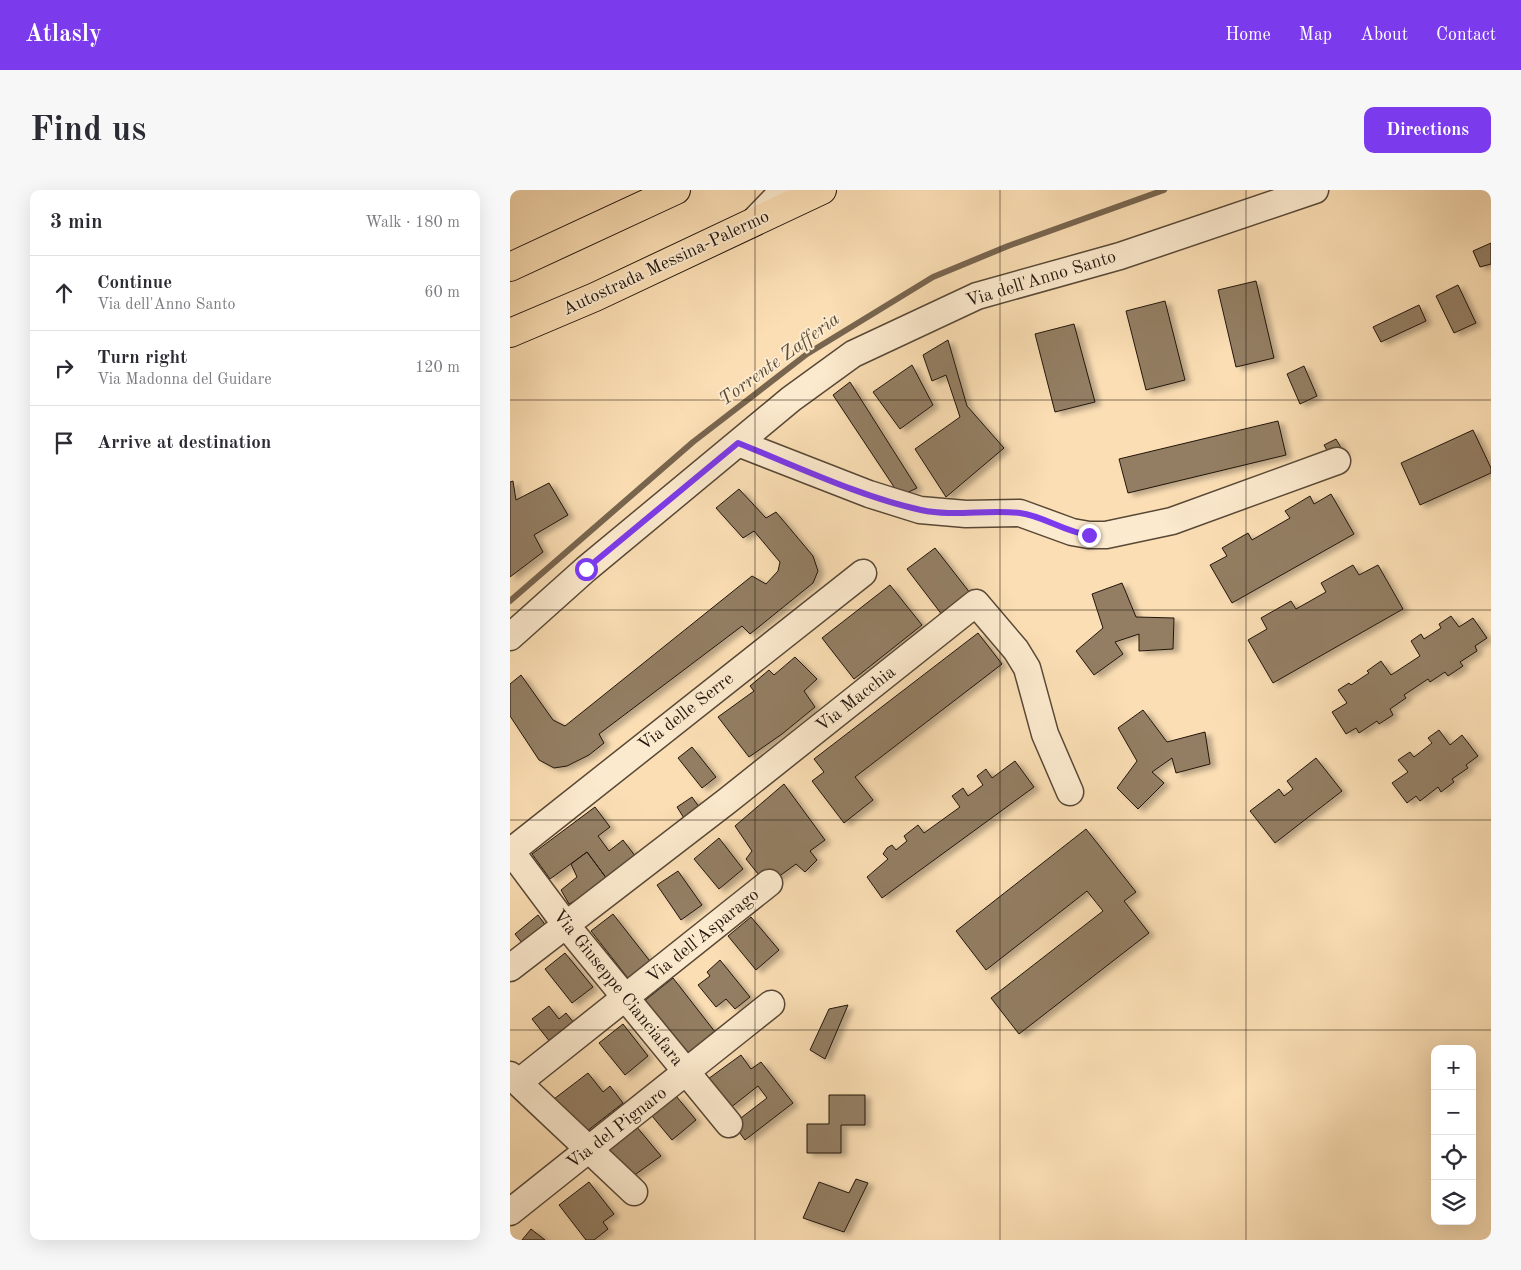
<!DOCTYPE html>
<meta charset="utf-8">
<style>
body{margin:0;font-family:"Old Standard TT",serif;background:#f7f7f7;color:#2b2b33}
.controls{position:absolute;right:15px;bottom:15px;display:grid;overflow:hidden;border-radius:10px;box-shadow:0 5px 20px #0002}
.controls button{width:45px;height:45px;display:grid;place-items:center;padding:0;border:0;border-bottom:1px solid #e1e1e2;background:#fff;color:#2b2b33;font:25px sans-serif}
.stop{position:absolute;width:15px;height:15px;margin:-11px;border:4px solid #7c3aed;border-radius:50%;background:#fff}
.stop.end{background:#7c3aed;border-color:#fff;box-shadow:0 1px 5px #0008}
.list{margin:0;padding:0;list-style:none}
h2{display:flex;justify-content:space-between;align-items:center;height:65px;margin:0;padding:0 20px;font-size:21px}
h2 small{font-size:16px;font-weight:400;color:#7c7c81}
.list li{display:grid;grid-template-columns:32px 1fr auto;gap:15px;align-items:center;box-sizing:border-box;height:75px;padding:0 20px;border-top:1px solid #e1e1e2}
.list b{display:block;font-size:19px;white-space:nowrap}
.list p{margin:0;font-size:16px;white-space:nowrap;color:#7c7c81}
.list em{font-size:16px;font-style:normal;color:#7c7c81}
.icon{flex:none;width:28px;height:28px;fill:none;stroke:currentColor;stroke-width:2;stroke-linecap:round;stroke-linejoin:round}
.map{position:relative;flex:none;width:981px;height:1050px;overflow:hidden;border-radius:10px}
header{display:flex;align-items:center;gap:30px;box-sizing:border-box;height:70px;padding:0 25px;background:#7c3aed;color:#fff}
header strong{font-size:24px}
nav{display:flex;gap:28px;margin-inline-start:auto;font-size:18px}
.intro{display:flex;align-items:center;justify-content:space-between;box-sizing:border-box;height:120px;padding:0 30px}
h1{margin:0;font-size:35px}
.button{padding:12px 22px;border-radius:10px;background:#7c3aed;color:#fff;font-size:18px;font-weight:700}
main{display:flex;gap:30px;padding:0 30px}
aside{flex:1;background:#fff;border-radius:10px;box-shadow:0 5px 20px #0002}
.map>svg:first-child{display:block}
</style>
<header>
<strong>Atlasly</strong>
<nav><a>Home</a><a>Map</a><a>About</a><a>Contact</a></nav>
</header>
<div class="intro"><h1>Find us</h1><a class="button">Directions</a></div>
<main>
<aside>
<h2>3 min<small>Walk · 180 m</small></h2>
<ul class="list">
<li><svg class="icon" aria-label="ahead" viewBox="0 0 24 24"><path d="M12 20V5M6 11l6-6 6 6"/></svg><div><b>Continue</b><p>Via dell'Anno Santo</p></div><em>60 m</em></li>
<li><svg class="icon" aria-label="right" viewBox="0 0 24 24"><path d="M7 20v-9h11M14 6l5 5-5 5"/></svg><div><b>Turn right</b><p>Via Madonna del Guidare</p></div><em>120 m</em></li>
<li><svg class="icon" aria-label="arrive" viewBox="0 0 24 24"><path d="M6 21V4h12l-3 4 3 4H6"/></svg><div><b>Arrive at destination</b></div></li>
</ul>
</aside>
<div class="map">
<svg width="981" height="1050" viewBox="0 0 981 1050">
<defs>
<filter id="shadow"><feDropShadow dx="5.5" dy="3" stdDeviation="2.5" flood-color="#0004"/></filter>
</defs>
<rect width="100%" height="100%" fill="#fbdeb4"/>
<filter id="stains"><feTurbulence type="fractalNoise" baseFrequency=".004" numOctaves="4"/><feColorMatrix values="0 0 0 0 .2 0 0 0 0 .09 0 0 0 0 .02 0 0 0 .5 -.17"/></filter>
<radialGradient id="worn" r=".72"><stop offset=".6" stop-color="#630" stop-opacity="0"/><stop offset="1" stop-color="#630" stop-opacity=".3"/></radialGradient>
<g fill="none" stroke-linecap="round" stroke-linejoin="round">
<path stroke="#78654f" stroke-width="6" d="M0,411l183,-159 114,-88 126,-77 75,-31 156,-56"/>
</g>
<path fill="#937e63" stroke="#22160c" filter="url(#shadow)" d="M981,53v21l-11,3 -7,-16z
M746,91l18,77 -38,9 -18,-77z
M948,95l18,38 -22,10 -18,-37z
M655,111l20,79 -39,10 -20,-79z
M909,115l7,16 -45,21 -8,-15z
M564,134l21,78 -40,10 -20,-78z
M438,150l19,66 37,42 -58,49 -31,-48 45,-32 -14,-42 -14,6 -9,-26z
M402,175l21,40 -33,24 -27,-37z
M794,176l13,30 -17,8 -13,-30z
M340,192l67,106 -17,8 -67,-101z
M768,231l8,34 -158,38 -9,-34z
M963,240l18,38v5l-71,32 -19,-42z
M826,249l8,14 -12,6 -8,-14z
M3,291l3,19 33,-17 19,32 -34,20 9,17 -33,25v-95z
M229,299l27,29 10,-6 37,44 5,15 -5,12 -63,51 -8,-8 -143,108 5,9 -15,12 -22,11 -13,2 -15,-8 -29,-44v-32l11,-9 32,45 12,6 187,-150 14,8 12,-13 2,-9 -26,-31 -11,7 -27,-30z
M821,304l23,40 -122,69 -22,-38 17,-9 -5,-8 26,-15 4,7 38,-22 -5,-7 25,-15 4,8z
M425,358l39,50 -28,22 -39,-51z
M843,375l6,10 19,-10 25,44 -130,74 -25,-43 19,-11 -6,-11 30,-17 5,8 30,-17 -5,-9z
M612,393l14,34 38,1 -1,31 -34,2v-17l-24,8 8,12 -29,21 -18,-24 27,-23 -11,-34z
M380,395l32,40 -68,54 -32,-41z
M941,426l8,11 14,-9 14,20 -12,8 2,5 -17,11 3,4 -15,10 -3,-4 -15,10 -2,-3 -24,16 2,3 -16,11 3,6 -14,9 -2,-3 -18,12 -3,-5 -10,6 -14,-22 15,-9 -9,-13 11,-7 2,2 18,-12 -2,-2 14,-10 10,14 29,-19 -9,-15 10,-7 3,5 17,-11 -2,-4z
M468,443l24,31 -147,113 18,23 -29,23 -32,-42 12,-9 -10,-13z
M285,467l22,22 -13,12 11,16 -33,27 -33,23 -31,-40 36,-26 -4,-5 19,-16 5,5z
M633,520l24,32 38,-10 5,32 -34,9 -4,-15 -20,14 12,11 -26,26 -21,-21 20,-27 -19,-33z
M929,540l11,15 12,-10 16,21 -12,9 2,3 -16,11 2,3 -13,10 -3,-5 -18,14 -4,-5 -9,7 -15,-20 16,-11 -10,-12 12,-8 4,5 18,-14 -4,-5z
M182,557l24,30 -14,11 -24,-30z
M806,568l26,33 -67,52 -25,-32 29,-22 5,7 9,-7 -6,-8z
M505,571l19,26 -152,111 -15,-21 21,-18 -5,-5 4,-6 5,-3 4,5 11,-9 -3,-5 14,-11 6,8 36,-26 -8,-11 11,-8 5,8 15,-11 -6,-9 9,-7 6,9z
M274,594l41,56 -15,11 7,9 -12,12 -9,-8 -29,21 -21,-26 6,-8 -17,-25z
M182,607l10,14 -15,12 -10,-16z
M85,617l15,20 -12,9 11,15 14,-11 16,21 -29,22 -23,-31 -37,27 -18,-25z
M576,639l50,63 -12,9 25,32 -130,101 -28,-36 112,-87 -16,-20 -101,79 -30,-39z
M209,648l24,31 -24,20 -25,-30z
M77,662l23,31 -41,21 -8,-14 16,-13 -6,-13z
M168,681l24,34 -21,15 -24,-35z
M103,724l40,51 -22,17 -40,-51z
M28,725l11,15 -23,18 -11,-14z
M241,727l28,33 -23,20 -28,-34z
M55,763l28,34 -21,16 -27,-34z
M210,770l30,37 -15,12 -9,-10 -10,8 -18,-22 12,-9 -3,-4z
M163,788l46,59 -30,23 -46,-58z
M338,815l-23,54 -15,-9 19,-41z
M39,816l10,13 7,-6 12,15 -24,19 -22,-28z
M113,834l25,32 -23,19 -26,-32z
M231,865l10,14 10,-7 32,41 -48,37 -12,-16 34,-26 -9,-12 -28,22 -22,-29z
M78,883l15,19 7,-6 13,17 -41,32 -28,-36z
M319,905h36v30h-24v28h-34v-29h22z
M166,906l20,24 -24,20 -20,-24z
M126,936l25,30 -32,23 -30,-24z
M346,989l12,4 -24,49 -41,-14 16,-36 30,11z
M79,992l25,32 -11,8 5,7 -14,11h-8l-27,-35z
M21,1039l14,11h-23z"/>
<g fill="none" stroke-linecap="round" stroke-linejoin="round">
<g stroke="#584836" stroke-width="29">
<path id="minor" d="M243,32l31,-32
M228,253l131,51 51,16 46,4 54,-1 52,19 17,3h17l66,-14 165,-60
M0,447l76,-68 205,-170 62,-45 124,-58 143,-40 195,-66
M0,660l56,75 163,199
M0,662l353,-279
M0,778l217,-167 249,-198 40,47 11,18 18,66 25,58
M0,885l124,117
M9,892l250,-199
M0,1022l261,-208"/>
</g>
<g stroke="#22160c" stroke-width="30">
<path id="highway" d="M0,77l166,-77
M0,143l85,-36 227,-107"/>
</g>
<use href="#minor" stroke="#fceace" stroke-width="26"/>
<use href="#highway" stroke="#fbdeb4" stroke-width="28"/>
</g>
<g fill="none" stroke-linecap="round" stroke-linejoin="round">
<path stroke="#7c3aed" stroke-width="6" d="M76,379l152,-126c58,23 123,54 183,67 33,7 66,-1 99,3 24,3 44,19 69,22"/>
</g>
<path fill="none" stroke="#22160c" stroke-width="1" stroke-opacity="0.55" d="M245,0v1050M490,0v1050M736,0v1050M0,210h981M0,420h981M0,630h981M0,840h981"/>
<g text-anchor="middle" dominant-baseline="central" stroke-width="4" stroke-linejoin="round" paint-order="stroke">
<g font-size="18" fill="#22160c" stroke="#fceace">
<text transform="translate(156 73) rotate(-25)">Autostrada Messina-Palermo</text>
<text transform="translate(531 89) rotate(-17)">Via dell'Anno Santo</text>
<text transform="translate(346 509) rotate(-38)">Via Macchia</text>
<text transform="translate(176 522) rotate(-38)">Via delle Serre</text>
<text transform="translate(193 746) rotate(-39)">Via dell'Asparago</text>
<text transform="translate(108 798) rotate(51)">Via Giuseppe Cianciafara</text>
<text transform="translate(107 938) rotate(-38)">Via del Pignaro</text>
</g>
<g font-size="19" font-style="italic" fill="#5b4b38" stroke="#fceace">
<text transform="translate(270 170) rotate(-36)">Torrente Zafferia</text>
</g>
</g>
<rect width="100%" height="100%" filter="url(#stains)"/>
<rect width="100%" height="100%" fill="url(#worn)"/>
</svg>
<div class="controls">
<button>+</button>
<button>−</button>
<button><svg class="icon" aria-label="locate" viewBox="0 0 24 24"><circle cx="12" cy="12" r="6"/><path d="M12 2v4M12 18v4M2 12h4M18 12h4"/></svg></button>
<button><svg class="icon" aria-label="layers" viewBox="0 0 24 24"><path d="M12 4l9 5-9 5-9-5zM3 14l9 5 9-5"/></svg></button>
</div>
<div class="stop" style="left:76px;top:379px"></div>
<div class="stop end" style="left:579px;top:345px"></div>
</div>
</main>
